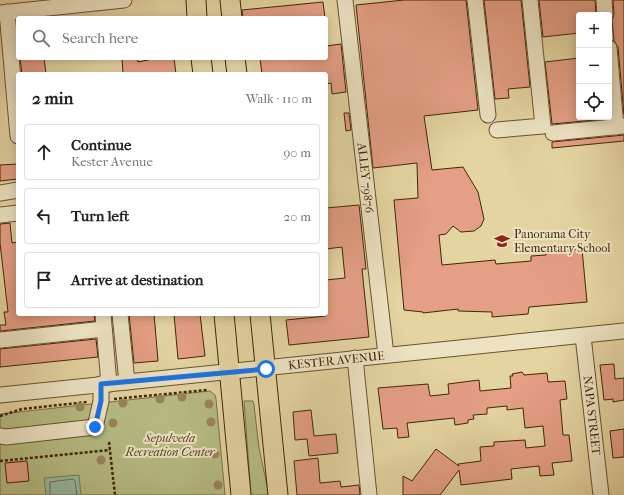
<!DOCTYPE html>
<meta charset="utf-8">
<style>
body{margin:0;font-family:"IM FELL French Canon",serif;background:#f6f6f6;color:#202124}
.controls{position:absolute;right:12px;top:12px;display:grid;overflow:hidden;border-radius:4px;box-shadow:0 2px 10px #0003}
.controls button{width:36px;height:36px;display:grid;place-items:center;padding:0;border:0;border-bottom:1px solid #e0e0e0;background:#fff;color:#202124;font:20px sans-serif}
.stop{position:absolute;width:12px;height:12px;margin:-9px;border:3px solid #1a73e8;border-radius:50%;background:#fff}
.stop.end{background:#1a73e8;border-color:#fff;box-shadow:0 1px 4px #0008}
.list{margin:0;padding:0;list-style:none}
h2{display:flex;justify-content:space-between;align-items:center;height:52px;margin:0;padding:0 16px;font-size:17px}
h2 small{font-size:13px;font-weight:400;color:#757577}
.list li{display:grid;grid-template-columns:26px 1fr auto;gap:12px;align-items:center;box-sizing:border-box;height:56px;margin:0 8px 8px;padding:0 8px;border:1px solid #e0e0e0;border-radius:4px}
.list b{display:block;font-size:15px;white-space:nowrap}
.list p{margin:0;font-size:13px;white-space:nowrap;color:#757577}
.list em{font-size:13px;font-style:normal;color:#757577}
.icon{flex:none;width:22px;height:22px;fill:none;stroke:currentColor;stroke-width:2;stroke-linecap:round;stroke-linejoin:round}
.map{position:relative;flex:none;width:624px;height:495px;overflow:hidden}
.search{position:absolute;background:#fff;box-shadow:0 2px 10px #0003;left:16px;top:16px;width:312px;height:44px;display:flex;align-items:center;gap:10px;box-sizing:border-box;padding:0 14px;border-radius:4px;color:#757577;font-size:15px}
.panel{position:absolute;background:#fff;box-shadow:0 2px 10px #0003;left:16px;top:72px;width:312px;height:244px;border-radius:4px}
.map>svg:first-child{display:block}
</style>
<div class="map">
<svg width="624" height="495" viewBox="0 0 624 495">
<rect width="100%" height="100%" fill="#e4d4a2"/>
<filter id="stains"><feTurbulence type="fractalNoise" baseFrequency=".005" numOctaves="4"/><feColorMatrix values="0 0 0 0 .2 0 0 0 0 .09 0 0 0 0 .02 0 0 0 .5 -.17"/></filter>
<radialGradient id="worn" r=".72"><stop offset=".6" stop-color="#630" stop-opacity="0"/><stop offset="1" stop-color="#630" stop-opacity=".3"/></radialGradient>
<path fill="#b6bc83" stroke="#7c7146" d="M210,391l5,4 1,4 9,96h-225v-81z
M244,401h9l1,4 5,43 10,47h-18z"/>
<path fill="#96b9a1" stroke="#747e64" d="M79,475l2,20h-35l-2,-17z"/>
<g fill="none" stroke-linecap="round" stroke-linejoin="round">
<path stroke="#6c7055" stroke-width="1" d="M50,495v-13l23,-3 2,2 2,14"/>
</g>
<path fill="#e59f85" stroke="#422609" d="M404,0h62l12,110 -54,6 8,54 31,-3 15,25 6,27 -3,7 -7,5 -13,1 -8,-6 -7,8 -7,1 3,30 53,-5 1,4 35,-3v-5l15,-1v-2l36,-4 5,53 -58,5 -1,7 -36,3v-5l-34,-1v-2l-35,4v-1l-19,-2 -10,-110 24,-2 -1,-35 -44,5 -17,-163z
M484,0h37l9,87 -22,2 1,9 -14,1z
M539,0h56l1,15h-17v18l-36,4z
M613,0h11v115l-6,-68 -4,-6 -2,-20 2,-7z
M323,2l2,16h-82l-1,-8z
M341,44l5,48 -14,2 -1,-11 -5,1v-10h-64l-2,-16h66v-12z
M20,58h24l2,16h-24z
M122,58h16v4l20,-4h16l2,16h-53z
M579,58v59h27v2l-54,5 -7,-62z
M344,113h5l2,17 -5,1z
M624,135v6l-72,7v-6z
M18,164v15l-18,2v-16z
M359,205l7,64h-4l7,68 -80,8 -3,-25 40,-4v-36l19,-2 -3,-31 -16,2v-41z
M10,223l2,20 6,-1v72h76l1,7 -95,10v-6h6l-2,-13h4l-8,-69v-19z
M129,314h25l4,47 -24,2z
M174,314h26l5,42 -27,3z
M96,339l2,18 -98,10v-18z
M614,364l1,15 9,-1v22l-11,2v-3l-9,1 -4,-35z
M522,372l2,3 23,-2 1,9 17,-1 2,18 -7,1 3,35h6l3,26 -20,2 2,12 -14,1 -1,-10 -28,3 1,10 -51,6 -2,-15 -19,25h-37v-19l9,5 24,-32 23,17 -1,-2 23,-3 -1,-14 14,-1v-4l31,-2 1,8 19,-2 -2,-20 -18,2 -2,-20 -16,2v-4l-20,2v6l-14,1 1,4 -6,1v3l-13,2 -1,-7 -47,5 2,14 -11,1 -1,-10 -14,1 -5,-41 50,-4 2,12 19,-2 -1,-10 31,-4 1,11 31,-3 -1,-12h3l-1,-2z
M311,410l3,26 22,-2 2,19 -29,3 -2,-17 -12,1 -2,-28z
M624,429v28l-11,1 -3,-27z
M318,458l2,25 20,-2 1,6 18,-2 1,10h-63l-3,-34z
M27,461l2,20 -22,2 -2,-20z"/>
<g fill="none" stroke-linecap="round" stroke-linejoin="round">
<g stroke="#6a522f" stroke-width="17">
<g id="minor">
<path id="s1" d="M345,0l41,355"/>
<path d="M475,0l13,115"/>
<path d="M604,0l1,15"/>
<path d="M7,12l11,124"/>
<path d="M0,13l124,-13"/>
<path d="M609,48l7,79"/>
<path d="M497,130l46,-4 -13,-126"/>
<path d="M553,133l71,-7"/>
<path d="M0,193l18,-3"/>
<path d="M0,215l18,-2"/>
<path d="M103,314l6,70"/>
<path d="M120,314l7,68"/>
<path id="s2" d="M583,336l18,159"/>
<path d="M1,340l103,-11"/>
<path d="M355,358l14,137"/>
<path id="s3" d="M0,395l624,-64"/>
<path d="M0,436l6,1 89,-10 6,-26v-17"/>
</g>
</g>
<g stroke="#422609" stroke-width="21">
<path id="major" d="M196,0l1,18
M230,0l2,18
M201,58l2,16
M235,58l2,16
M224,314l17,181
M260,314l18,181"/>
</g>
<path stroke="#422609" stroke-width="2.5" stroke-dasharray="3 2" stroke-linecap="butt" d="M114,399l93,-9
M0,416l22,-7 65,-7
M109,442l6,53
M0,461l110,-11"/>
<use href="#minor" stroke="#ede3c3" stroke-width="15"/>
<use href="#major" stroke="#e4d4a2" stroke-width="19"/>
</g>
<g fill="#98855b">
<circle cx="182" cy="397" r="4.5"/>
<circle cx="160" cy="399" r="4.5"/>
<circle cx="123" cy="403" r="4.5"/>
<circle cx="209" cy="404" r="4.5"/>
<circle cx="80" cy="407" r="4.5"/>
<circle cx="211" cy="422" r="4.5"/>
<circle cx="113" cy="423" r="4.5"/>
<circle cx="215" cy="454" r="4.5"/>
<circle cx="101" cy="460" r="4.5"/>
<circle cx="218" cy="485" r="4.5"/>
</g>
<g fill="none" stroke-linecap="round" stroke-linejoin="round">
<path stroke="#1a73e8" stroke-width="5" d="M95,427l6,-26v-17l165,-15"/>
</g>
<defs>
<g id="school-bare" transform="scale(1.2)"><path d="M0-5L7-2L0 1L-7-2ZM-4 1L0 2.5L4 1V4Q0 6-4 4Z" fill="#8f2418" stroke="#ede3c3" stroke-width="2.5" paint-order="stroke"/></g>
</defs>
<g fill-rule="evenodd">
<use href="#school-bare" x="502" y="241"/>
</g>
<g text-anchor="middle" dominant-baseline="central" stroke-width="4" stroke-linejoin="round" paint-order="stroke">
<g font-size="12" fill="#422609" stroke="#ede3c3">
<text stroke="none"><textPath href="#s1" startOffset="179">ALLEY 79876</textPath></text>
<text stroke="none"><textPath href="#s3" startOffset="338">KESTER AVENUE</textPath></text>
<text stroke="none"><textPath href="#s2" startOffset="80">NAPA STREET</textPath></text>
</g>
<g font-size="12" fill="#422609" stroke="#ede3c3" text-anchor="start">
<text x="514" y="234">Panorama City<tspan x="514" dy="14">Elementary School</tspan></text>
</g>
<g font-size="12" font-style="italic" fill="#594421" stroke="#ede3c3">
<text x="170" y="438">Sepulveda<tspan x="170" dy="14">Recreation Center</tspan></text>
</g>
</g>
<rect width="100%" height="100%" filter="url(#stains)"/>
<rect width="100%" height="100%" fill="url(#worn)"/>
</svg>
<div class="controls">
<button>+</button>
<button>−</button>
<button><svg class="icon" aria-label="locate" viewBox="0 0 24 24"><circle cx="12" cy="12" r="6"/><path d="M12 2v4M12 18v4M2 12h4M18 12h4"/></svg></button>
</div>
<div class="stop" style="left:266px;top:369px"></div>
<div class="stop end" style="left:95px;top:427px"></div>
<div class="search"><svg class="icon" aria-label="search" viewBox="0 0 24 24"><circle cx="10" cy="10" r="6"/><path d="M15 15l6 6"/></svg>Search here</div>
<section class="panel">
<h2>2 min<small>Walk · 110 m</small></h2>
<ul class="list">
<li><svg class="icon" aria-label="ahead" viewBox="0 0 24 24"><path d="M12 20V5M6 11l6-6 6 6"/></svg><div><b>Continue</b><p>Kester Avenue</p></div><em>90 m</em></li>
<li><svg class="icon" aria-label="left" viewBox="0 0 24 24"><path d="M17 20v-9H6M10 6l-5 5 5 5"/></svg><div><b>Turn left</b></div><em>20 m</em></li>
<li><svg class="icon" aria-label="arrive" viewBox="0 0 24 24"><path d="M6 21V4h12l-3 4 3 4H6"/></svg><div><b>Arrive at destination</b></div></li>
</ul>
</section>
</div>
